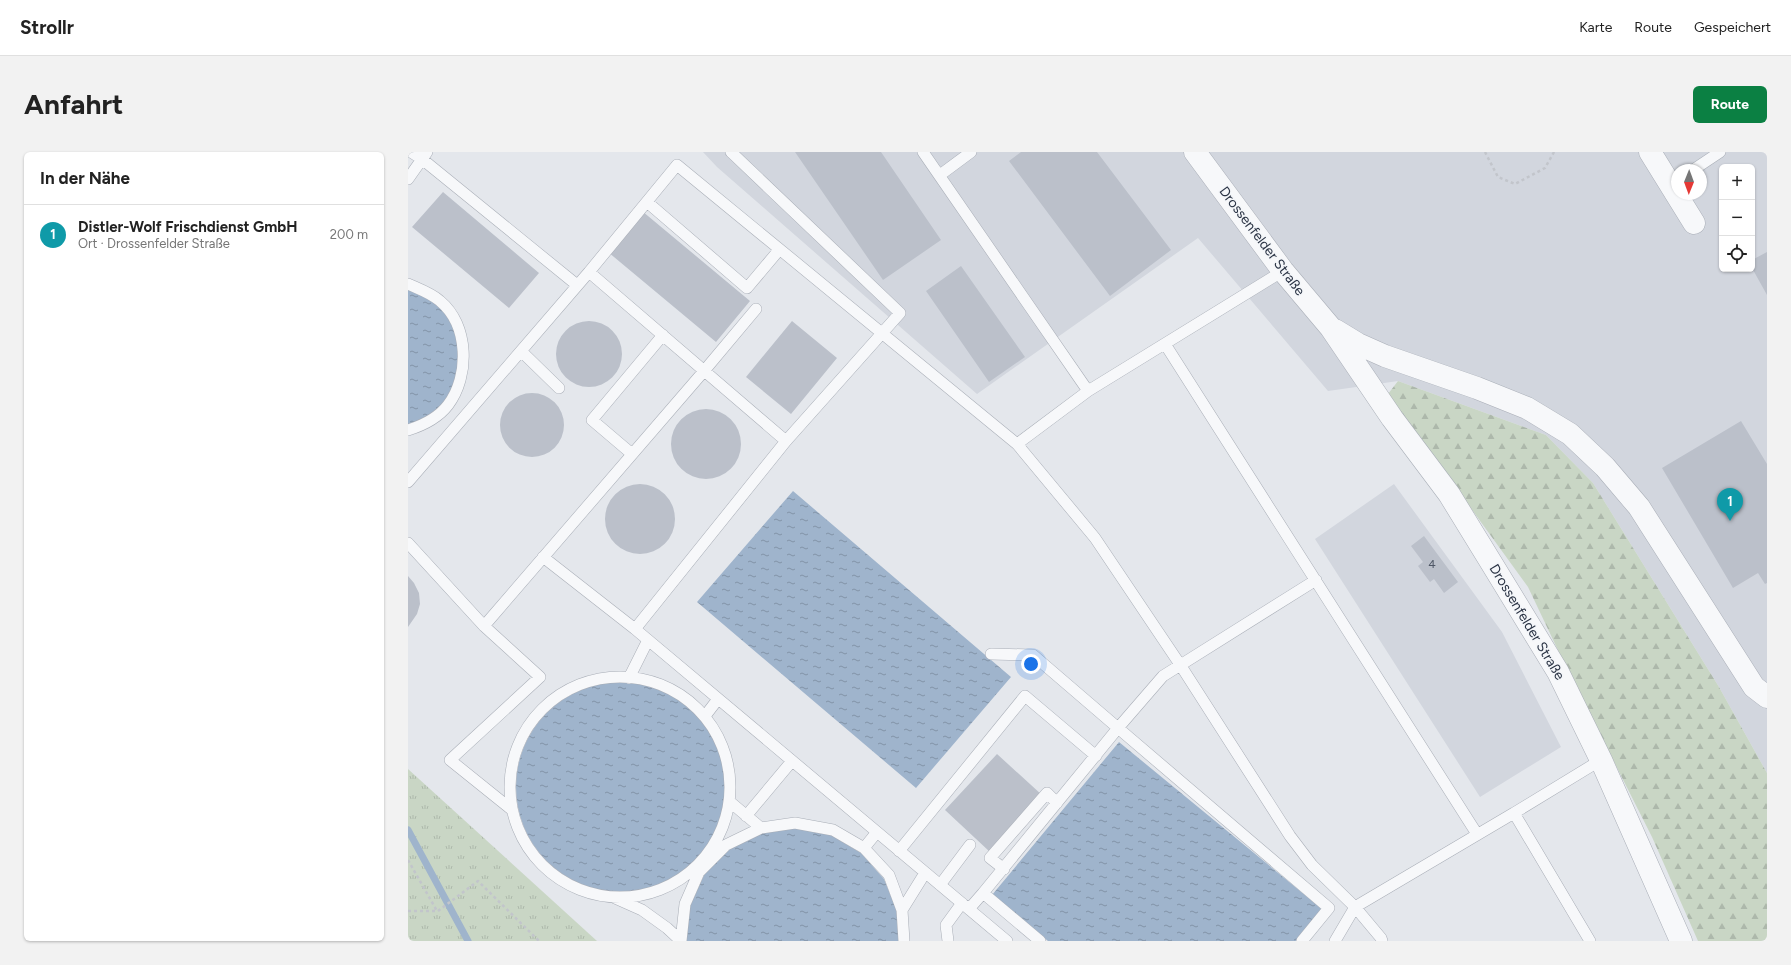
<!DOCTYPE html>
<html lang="de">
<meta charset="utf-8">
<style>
body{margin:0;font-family:Figtree,sans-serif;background:#f2f2f2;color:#222}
.controls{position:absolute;right:12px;top:12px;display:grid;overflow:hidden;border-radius:6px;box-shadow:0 1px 3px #0004}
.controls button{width:36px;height:36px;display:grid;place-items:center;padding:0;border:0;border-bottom:1px solid #e0e0e0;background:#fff;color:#222;font:20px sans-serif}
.compass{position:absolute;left:1263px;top:12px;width:36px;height:36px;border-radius:50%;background:#fff;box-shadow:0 1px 3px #0004;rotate:181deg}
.you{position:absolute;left:623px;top:512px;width:14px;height:14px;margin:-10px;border:3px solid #fff;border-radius:50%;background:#1a73e8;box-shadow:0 0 0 6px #1a73e833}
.badge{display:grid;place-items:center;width:26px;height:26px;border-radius:50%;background:#0b8043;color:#fff;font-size:13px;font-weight:700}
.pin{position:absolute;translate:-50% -33px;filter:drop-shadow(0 1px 2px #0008)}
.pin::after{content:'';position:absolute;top:21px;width:14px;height:12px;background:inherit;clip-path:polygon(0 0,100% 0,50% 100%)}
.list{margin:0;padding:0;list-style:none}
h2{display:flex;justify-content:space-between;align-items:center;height:52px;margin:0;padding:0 16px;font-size:17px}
h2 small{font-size:13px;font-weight:400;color:#767676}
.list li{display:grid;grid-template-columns:26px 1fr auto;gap:12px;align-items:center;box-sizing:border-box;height:60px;padding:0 16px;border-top:1px solid #e0e0e0}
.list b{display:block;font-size:15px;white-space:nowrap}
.list p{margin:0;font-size:13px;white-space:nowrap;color:#767676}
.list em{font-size:13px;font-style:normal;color:#767676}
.icon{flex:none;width:22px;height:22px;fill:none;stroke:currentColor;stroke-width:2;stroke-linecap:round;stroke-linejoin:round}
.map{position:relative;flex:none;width:1359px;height:789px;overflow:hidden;border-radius:6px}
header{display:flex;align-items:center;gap:24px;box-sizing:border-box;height:56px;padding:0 20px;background:#fff;border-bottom:1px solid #e0e0e0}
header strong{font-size:19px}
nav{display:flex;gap:22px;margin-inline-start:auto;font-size:14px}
.intro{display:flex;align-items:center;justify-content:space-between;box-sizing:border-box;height:96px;padding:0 24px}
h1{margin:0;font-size:28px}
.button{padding:10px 18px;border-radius:6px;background:#0b8043;color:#fff;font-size:14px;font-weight:700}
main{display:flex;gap:24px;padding:0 24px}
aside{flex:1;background:#fff;border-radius:6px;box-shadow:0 1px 3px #0004}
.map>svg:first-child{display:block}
</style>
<header>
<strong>Strollr</strong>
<nav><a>Karte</a><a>Route</a><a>Gespeichert</a></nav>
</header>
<div class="intro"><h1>Anfahrt</h1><a class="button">Route</a></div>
<main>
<aside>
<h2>In der Nähe<small></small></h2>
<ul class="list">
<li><span class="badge" style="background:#0f9aa8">1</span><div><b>Distler-Wolf Frischdienst GmbH</b><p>Ort · Drossenfelder Straße</p></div><em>200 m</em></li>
</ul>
</aside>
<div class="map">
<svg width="1359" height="789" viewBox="0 0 1359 789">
<defs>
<pattern id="grass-tufts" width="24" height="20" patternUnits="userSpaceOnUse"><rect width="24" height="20" fill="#c9d6c5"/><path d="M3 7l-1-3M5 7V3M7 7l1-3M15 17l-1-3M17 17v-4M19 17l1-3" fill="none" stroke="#adb8ab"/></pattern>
<pattern id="forest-firs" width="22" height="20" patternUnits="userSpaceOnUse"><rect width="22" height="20" fill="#c9d6c5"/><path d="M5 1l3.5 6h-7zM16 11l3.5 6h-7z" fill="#adb8ab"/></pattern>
<pattern id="water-ripples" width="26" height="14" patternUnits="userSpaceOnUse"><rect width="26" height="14" fill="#9fb4cc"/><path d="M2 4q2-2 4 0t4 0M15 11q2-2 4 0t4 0" fill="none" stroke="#8293a7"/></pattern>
</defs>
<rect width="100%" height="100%" fill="#e4e7ec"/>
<path fill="#d2d6de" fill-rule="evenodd" d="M295,0h1064v621l-48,-86 -126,-204 -47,-48 -148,-54 -70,10 -130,-153 -221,156 -260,-227zM1314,15h30v102h-30zM1269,18h24v24h-24z
M986,332l108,148 59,115 -81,50 -165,-258z"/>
<path fill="url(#grass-tufts)" d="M0,617l189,172h-189z"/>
<path fill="url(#forest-firs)" d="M990,229l148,54 47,48 126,204 48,86v168h-69l-46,-104 -87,-172 -37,-78 -140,-193z"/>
<path fill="url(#water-ripples)" d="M0,136l15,6 14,10 12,14 8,16 3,35 -14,33 -13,12 -25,13z
M385,339l218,186 -95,111 -219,-186z
M108 635a105 105 0 1 1 210 0a105 105 0 1 1-210 0Z
M711,590l203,167 -26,32h-248l-56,-46z
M389,676l34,7 30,18 23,26 13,32 2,30h-213l4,-35 15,-33 25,-25 32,-16z"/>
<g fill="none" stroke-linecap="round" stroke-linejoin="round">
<path stroke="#9fb4cc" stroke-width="7" d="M0,678l60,111"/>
</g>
<path fill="#bbc0ca" d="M387,0h86l60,88 -58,40z
M613,0h76l74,98 -61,46 -101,-135z
M35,40l96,81 -30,35 -97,-81z
M234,59l108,90 -34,41 -108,-90z
M1359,100v43l-15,-27v-8z
M553,114l64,91 -36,25 -63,-91z
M148 202a33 33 0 1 1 66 0a33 33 0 1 1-66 0Z
M384,169l45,37 -46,56 -45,-37z
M92 273a32 32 0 1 1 64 0a32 32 0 1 1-64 0Z
M263 292a35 35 0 1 1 70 0a35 35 0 1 1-70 0Z
M1333,269l26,43v119l-2,1 -7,-11 -25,15 -71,-120z
M197 367a35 35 0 1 1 70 0a35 35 0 1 1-70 0Z
M1016,384l34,46 -14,11 -10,-14 -4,3 -12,-16 5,-4 -12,-16z
M0,424l6,7 5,10 1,11 -3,10 -9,13z
M589,602l45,41 -52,57 -45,-42z"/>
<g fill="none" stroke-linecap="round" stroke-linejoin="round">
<g stroke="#a9aeb7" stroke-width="12">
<path id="lane" d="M3,0l11,7 155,126
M323,0l169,161 -114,128
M515,0l165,239 195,-120
M1285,18l27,-18
M532,23l31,-23
M0,27l19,-27
M239,50l100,86 32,-38
M181,120l197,169 -151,188 372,312
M0,132c11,5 23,9 32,17 29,24 30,75 8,104 -10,13 -24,20 -40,25
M757,192l312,490
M113,199l38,37
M680,239l-71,53 78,94 86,128 109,170 22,29 43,42 26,31 1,3
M224,302l-40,-34 71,-85
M0,330l181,-210 88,-107 340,279
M0,391l76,83 56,51 -90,83 61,49
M135,405l92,72
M76,474l220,-255 52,-62
M583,502l42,1 85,73 45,-52 153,-96
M102 635a110 110 0 1 1 220 0a110 110 0 1 1-220 0Z
M221,526l19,-38
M297,564l13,-17
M321,649l32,27
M1106,661l87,-53
M338,664l46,-55
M456,696l13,-16
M491,699l126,-155 71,60
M596,717l-14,-11 57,-65 10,10
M532,733l30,-40
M207,746l27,12 25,18 14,13
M561,757l14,-16
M494,758l23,-37
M273,789l4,-37 14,-32 27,-27 35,-17 34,-5 38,7 31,18 25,27 13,35 2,31
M540,789l-2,-16 16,-22
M632,789l-57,-48 135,-165 211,180 -27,33
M927,789l20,-34 159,-94 76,128"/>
</g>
<g stroke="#a9aeb7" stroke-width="23">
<path id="street" d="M787,0l88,119 48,57 61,90 57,76 43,70 66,108 43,88 80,181
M1242,0l44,71
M927,178l23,14 27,12 92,32 50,20 43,26 35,33 34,40 115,180 13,10"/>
</g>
<path stroke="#c2c5cb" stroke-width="2.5" stroke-dasharray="3 3" stroke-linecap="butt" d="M1077,0l13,25 17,7 30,-16 9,-16
M0,708l29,51
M0,759h30l40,-30 61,60"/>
<use href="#lane" stroke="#f7f8fa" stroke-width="11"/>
<use href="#street" stroke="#f7f8fa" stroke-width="22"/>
</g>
<g text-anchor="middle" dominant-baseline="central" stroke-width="3" stroke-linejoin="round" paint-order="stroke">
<g font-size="12" fill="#4f5766">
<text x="1024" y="412">4</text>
</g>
<g font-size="14" fill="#2b3445" stroke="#f4f6f9">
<text transform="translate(854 89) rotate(53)">Drossenfelder Straße</text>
<text transform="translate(1119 470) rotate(59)">Drossenfelder Straße</text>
</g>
</g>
</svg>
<div class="controls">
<button>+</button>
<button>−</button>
<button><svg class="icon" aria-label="locate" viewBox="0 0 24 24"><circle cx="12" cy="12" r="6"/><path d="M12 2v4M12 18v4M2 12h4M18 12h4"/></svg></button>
</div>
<svg class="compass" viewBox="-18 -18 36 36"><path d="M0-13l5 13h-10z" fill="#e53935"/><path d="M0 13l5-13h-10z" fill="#767676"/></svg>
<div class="you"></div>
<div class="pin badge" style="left:1322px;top:369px;background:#0f9aa8">1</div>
</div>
</main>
